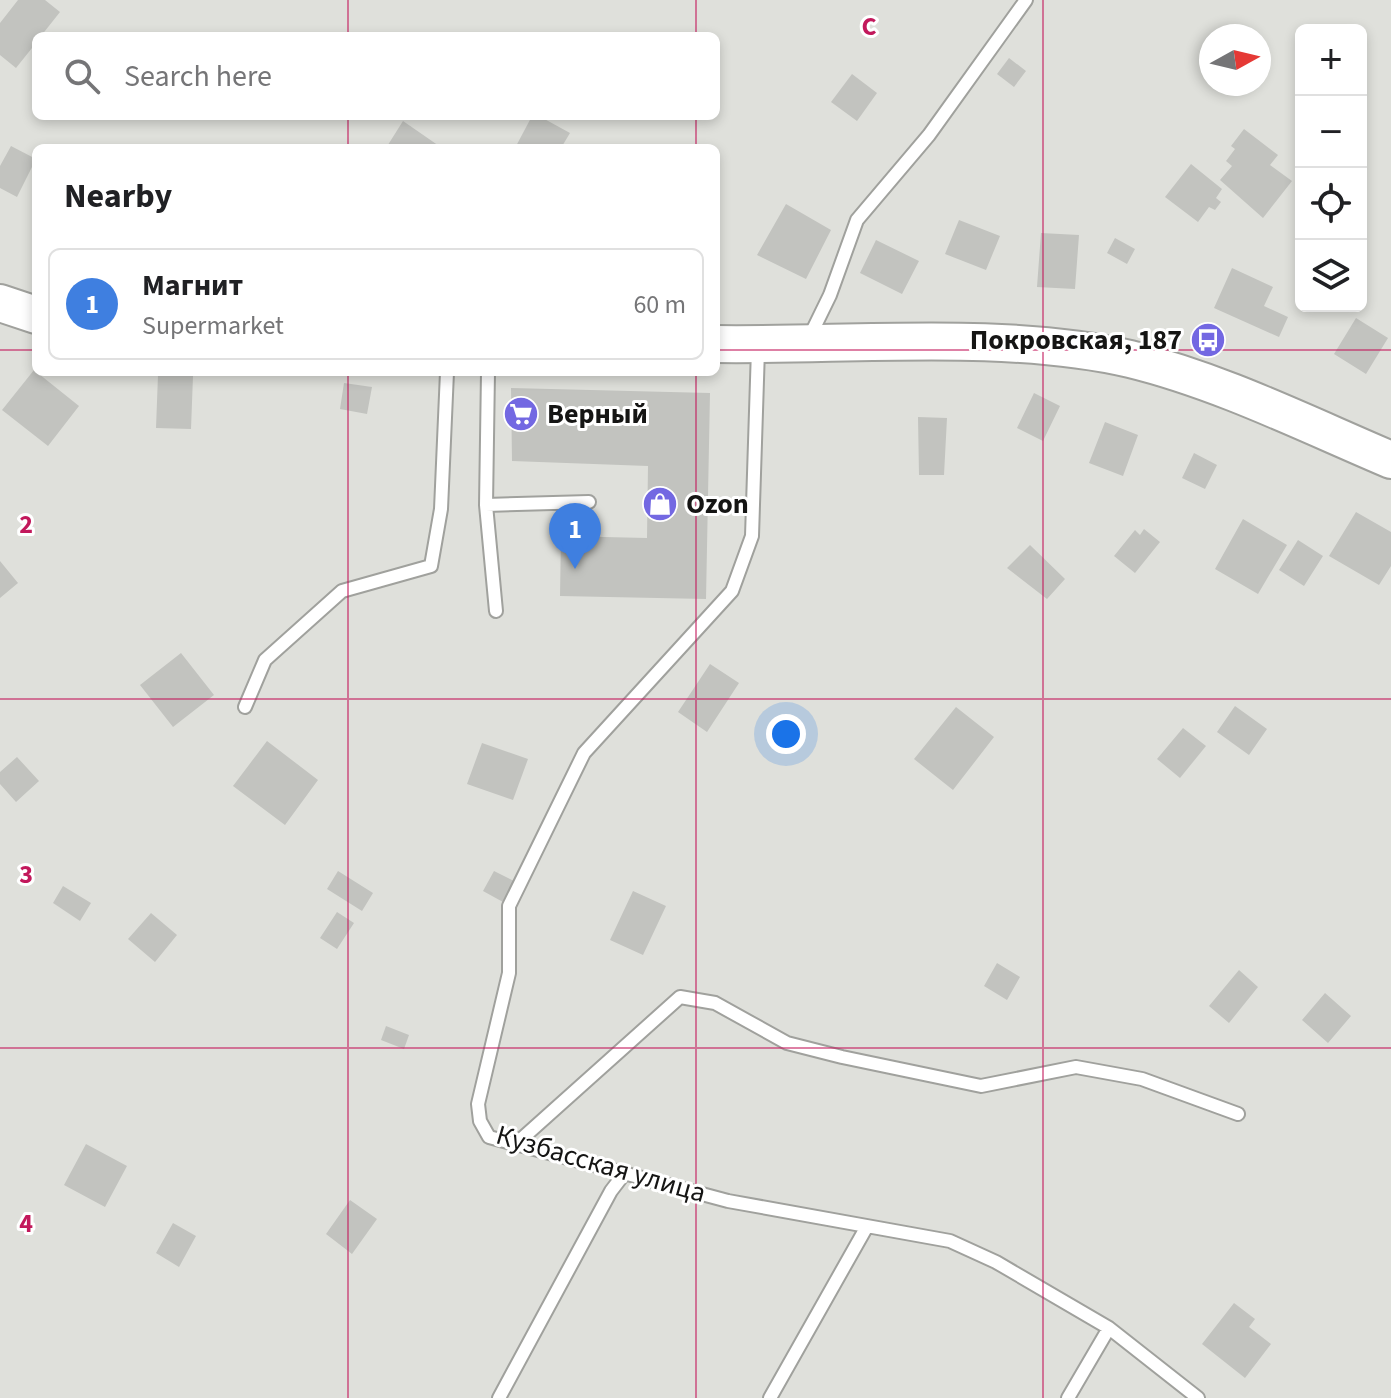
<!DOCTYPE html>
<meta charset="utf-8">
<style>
body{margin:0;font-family:"Source Sans 3",sans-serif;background:#f6f6f6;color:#202124}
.controls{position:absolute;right:24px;top:24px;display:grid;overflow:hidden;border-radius:12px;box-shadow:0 4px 12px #0003}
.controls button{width:72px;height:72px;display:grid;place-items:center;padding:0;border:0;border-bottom:2px solid #e0e0e0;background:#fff;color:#202124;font:40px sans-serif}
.compass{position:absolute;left:1199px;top:24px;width:72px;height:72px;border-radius:50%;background:#fff;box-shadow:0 4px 12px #0003;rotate:82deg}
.you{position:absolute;left:786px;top:734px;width:28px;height:28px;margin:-20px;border:6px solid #fff;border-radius:50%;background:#1a73e8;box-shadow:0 0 0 12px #1a73e833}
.badge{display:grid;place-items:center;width:52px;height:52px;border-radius:50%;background:#1a73e8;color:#fff;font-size:26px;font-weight:700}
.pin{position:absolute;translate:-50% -66px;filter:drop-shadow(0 2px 4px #0008)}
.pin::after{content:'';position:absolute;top:42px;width:28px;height:24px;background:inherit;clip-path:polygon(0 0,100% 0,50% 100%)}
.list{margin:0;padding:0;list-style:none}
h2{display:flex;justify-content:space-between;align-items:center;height:104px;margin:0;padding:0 32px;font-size:34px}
h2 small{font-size:26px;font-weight:400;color:#757577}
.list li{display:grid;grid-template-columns:52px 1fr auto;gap:24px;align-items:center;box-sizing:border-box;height:112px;margin:0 16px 16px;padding:0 16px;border:2px solid #e0e0e0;border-radius:12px}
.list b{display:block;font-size:30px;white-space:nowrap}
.list p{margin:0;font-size:26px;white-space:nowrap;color:#757577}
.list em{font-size:26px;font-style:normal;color:#757577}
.icon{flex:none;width:44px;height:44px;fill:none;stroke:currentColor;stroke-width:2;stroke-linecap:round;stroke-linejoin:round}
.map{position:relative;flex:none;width:1391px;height:1398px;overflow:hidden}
.search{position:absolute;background:#fff;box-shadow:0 4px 12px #0003;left:32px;top:32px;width:688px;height:88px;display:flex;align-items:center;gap:20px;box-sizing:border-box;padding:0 28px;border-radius:12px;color:#757577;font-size:30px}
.panel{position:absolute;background:#fff;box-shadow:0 4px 12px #0003;left:32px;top:144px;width:688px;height:232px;border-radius:12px}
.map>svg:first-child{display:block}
</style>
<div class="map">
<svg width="1391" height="1398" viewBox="0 0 1391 1398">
<rect width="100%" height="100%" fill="#dfe0db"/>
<path fill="#c2c3bf" d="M18,0h27l15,12 -19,24h-5v7l-20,25 -16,-13v-32z
M1009,58l17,13 -12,16 -17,-13z
M852,74l25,19 -20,28 -26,-19z
M532,116h7l31,17 -9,15h-46z
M403,121l39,27h-56z
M1244,129l34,26 -8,10 22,16 -29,37 -43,-38 12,-14 -6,-5 9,-12 -4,-3z
M11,146l25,13 -19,38 -17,-9v-22z
M1191,164l31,25 -6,9 5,4 -6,8 -6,-3 -11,15 -33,-25z
M786,204l45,26 -25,49 -49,-24z
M959,220l41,16 -14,34 -41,-16z
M1041,233l38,2 -4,54 -38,-2z
M1115,238l20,11 -8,15 -20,-11z
M876,240l43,21 -17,33 -42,-21z
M1232,268l41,19 -9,19 24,11 -9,20 -65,-29z
M1356,318l32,20 -22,36 -32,-20z
M34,370l45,36 -31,40 -46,-36z
M158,375l35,1 -2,53 -35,-1z
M344,383l28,4 -5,27 -27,-5z
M511,388l199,5 -4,206 -146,-3 1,-60 86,2 1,-72 -136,-5z
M1034,393l26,13 -17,35 -26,-13z
M918,417l29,1 -3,57h-25z
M1105,422l33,13 -15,41 -34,-13z
M1194,453l23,12 -12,24 -23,-11z
M1356,512l35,20v34l-12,19 -50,-29z
M1243,519l44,26 -29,49 -43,-25z
M1144,529l16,13 -25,31 -21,-17 21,-26 5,5z
M1298,540l25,16 -19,30 -25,-16z
M1030,545l35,34 -18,20 -40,-31z
M0,561l18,22 -18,15z
M181,653l33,42 -41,32 -33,-42z
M710,664l29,19 -32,49 -29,-20z
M1235,706l32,23 -18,26 -32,-23z
M956,707l38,30 -41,53 -39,-31z
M1183,728l23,18 -26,32 -23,-19z
M267,741l51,39 -33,45 -52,-39z
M482,743l46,16 -15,41 -46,-16z
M17,757l22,24 -23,21 -16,-18v-12z
M338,871l35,22 -11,18 -35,-22z
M494,871l20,10 -11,21 -20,-11z
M63,886l28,17 -11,18 -27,-18z
M633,891l33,15 -23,49 -33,-15z
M337,912l17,11 -17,26 -17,-11z
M151,913l26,22 -22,27 -27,-23z
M997,963l23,14 -13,23 -23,-14z
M1239,970l19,17 -29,36 -20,-17z
M1325,993l26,23 -23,27 -26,-23z
M386,1026l23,9 -5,14 -23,-9z
M86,1144l41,22 -22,41 -41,-22z
M350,1200l27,19 -25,35 -26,-20z
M173,1223l23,13 -17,31 -23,-14z
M1234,1303l21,16 -6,8 22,17 -26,34 -43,-34z"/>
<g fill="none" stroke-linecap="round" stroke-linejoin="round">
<g stroke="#a0a19d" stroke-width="16">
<path id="lane" d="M809,338l21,-43 27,-75 72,-85 97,-135
M758,349l-6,187 -20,55 -148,162 -75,153v67l-31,131 2,17 9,16 239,64 222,40 46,21 113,66 89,70
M488,372l-2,133 10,106
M486,505l103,-3
M245,707l20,-47 77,-69 89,-25 10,-57 6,-137
M517,1143l163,-146 35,6 72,40 55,14 139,29 95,-19 66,12 96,35
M499,1398l112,-207 13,-17
M770,1398l96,-170
M1068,1398l41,-70"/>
</g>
<g stroke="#a0a19d" stroke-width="40">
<path id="secondary" d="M0,303l36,12
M716,344c129,2 289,-14 414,15 90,22 176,65 261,101"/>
</g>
<use href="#lane" stroke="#fff" stroke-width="12"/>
<use href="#secondary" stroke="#fff" stroke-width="36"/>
</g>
<path fill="none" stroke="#c2185b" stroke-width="2" stroke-opacity="0.55" d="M348,0v36M696,0v36M1043,0v1398M348,116v32M696,116v32M0,350h36M716,350h675M348,372v1026M696,372v1026M0,699h1391M0,1048h1391"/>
<defs>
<g id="bus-disc" transform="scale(1.8)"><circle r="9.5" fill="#7368e2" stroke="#fff"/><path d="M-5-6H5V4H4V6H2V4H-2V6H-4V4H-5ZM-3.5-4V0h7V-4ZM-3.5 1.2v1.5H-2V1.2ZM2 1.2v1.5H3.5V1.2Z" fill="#fff"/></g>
<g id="supermarket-disc" transform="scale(1.8)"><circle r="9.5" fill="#7368e2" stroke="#fff"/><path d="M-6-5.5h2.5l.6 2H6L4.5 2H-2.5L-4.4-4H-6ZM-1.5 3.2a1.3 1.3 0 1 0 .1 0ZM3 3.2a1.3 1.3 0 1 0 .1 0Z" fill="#fff"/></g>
<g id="shop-disc" transform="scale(1.8)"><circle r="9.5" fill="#7368e2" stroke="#fff"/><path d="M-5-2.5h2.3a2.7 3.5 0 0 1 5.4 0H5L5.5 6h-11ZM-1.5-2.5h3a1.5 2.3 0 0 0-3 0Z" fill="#fff"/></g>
</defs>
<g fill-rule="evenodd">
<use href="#bus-disc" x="1208" y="340"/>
<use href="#supermarket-disc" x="521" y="414"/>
<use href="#shop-disc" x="660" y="504"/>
</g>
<g text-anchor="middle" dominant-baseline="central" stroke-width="6" stroke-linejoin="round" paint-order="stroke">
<g font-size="28" font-weight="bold" fill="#151514" stroke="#fff" text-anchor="start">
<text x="1182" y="340" text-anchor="end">Покровская, 187</text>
<text x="547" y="414">Верный</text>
<text x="686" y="504">Ozon</text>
</g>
<g font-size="28" fill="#151514" stroke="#fff">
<text transform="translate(601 1164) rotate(16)">Кузбасская улица</text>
</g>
</g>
<g font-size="26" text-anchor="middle" font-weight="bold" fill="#c2185b" stroke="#fff" stroke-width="6" stroke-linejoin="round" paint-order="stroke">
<text x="869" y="35">C</text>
<text x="26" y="533">2</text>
<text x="26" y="883">3</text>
<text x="26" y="1232">4</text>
</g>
</svg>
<div class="controls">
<button>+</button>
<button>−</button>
<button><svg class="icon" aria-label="locate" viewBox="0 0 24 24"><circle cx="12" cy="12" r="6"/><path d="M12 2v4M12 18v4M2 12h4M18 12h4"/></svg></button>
<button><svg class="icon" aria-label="layers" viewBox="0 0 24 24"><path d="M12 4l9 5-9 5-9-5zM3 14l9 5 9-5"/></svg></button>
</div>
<svg class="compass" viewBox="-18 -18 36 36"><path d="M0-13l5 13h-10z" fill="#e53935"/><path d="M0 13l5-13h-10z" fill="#757577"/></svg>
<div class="you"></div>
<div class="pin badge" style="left:575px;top:569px;background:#3f7fe0">1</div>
<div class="search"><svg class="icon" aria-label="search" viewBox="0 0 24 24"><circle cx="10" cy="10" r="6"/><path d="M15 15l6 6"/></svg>Search here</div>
<section class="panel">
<h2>Nearby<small></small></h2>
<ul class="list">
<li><span class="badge" style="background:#3f7fe0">1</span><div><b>Магнит</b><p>Supermarket</p></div><em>60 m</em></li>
</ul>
</section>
</div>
